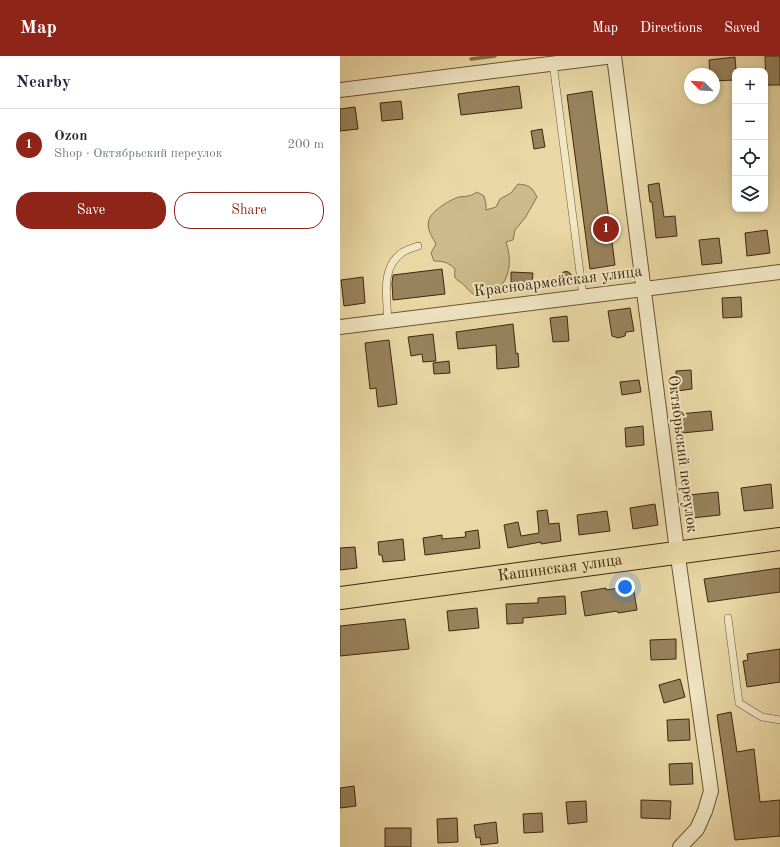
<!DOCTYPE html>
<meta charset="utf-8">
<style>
body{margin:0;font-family:"Old Standard TT",serif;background:#f2f2f3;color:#1f2937}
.controls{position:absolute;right:12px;top:12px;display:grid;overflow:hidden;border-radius:8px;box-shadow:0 2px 6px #0003}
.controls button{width:36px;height:36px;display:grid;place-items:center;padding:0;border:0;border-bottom:1px solid #e0e1e3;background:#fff;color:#1f2937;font:20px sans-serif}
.compass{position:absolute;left:344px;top:12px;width:36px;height:36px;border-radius:50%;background:#fff;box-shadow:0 2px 6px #0003;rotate:294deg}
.you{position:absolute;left:285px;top:531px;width:14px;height:14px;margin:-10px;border:3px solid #fff;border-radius:50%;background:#1a73e8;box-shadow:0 0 0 6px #1a73e833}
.badge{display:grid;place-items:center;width:26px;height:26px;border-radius:50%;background:#8f2418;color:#fff;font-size:13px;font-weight:700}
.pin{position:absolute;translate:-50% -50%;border:2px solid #fff;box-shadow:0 1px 4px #0006}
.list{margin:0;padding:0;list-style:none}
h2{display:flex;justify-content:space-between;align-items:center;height:52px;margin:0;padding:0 16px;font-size:17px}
h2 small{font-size:13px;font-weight:400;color:#747a83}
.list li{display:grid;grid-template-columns:26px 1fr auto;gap:12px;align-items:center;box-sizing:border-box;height:72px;padding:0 16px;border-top:1px solid #e0e1e3}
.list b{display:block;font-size:15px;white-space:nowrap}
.list p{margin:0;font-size:13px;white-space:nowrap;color:#747a83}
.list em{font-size:13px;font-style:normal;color:#747a83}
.actions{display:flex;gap:8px;padding:12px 16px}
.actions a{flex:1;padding:9px 0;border:1px solid #8f2418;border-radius:16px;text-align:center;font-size:14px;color:#8f2418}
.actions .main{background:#8f2418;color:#fff}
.icon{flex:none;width:22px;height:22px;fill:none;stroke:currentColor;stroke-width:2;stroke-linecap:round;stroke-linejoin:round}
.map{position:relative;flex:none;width:440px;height:791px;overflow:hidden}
header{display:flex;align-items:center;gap:24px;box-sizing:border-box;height:56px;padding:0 20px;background:#8f2418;color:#fff}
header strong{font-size:19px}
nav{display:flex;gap:22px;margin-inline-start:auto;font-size:14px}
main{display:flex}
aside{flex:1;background:#fff}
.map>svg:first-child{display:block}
</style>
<header>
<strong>Map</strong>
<nav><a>Map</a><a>Directions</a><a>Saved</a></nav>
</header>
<main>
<aside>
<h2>Nearby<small></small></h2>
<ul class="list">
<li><span class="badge">1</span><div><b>Ozon</b><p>Shop · Октябрьский переулок</p></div><em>200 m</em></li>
</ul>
<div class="actions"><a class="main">Save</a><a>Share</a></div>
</aside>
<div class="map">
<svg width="440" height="791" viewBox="0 0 440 791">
<rect width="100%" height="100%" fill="#e9d8a5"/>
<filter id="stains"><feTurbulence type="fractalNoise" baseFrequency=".005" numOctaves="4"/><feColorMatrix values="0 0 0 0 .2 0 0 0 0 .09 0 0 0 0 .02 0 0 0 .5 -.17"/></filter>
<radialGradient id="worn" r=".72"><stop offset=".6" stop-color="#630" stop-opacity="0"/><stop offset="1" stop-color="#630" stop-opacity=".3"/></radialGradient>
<path fill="#ccba8b" stroke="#86704c" d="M178,128c11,1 14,3 19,13l-12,21 -10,12 -2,10 -7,2c5,15 5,30 -4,43l-17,5 -10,6c-5,-4 -8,-8 -12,-12 -8,-6 -9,-4 -8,-15 -7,-7 -12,-8 -21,-8l-3,-8 5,-9c-4,-7 -10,-16 -7,-24 2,-9 22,-21 30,-23 9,-1 10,0 18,-5l7,4 2,8v6l10,-3 4,-8 11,-6z"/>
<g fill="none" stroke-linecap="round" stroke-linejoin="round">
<path stroke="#836c4a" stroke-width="3.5" d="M131,3l24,-3"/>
</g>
<path fill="#98835d" stroke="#40260e" d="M425,0h15v29h-14z
M395,1l1,14h-1v9l-21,1v-7h-4l-1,-14z
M179,30l3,22 -61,7 -3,-21z
M252,35l23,174 -25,4 -23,-174z
M61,45l2,18 -21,2 -2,-18z
M15,51l3,22 -18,2v-22z
M202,73l3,18 -11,2 -3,-18z
M319,127l5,34 11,-1 2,20 -21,2 -4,-36h-2l-2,-17z
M427,174l3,23 -23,3 -2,-23z
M379,182l3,25 -20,2 -3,-25z
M102,213l3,25 -52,6 -1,-16 1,-9z
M220.5 221a5.5 5.5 0 1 1 11 0a5.5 5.5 0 1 1-11 0Z
M171,216l22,1 -1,10h-21z
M23,221l2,26 -21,3 -3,-26z
M401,241l1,20 -19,1 -1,-20z
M290,252l4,23 -8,1 -1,4 -7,2 -6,-2 -4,-25z
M227,260l2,25 -16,1 -3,-24z
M173,268l3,30 2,-1 1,14 -22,2 -1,-24 -38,4 -2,-17z
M93,278l3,27 -13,1 -1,-8 -11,2 -3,-19z
M49,284l8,64 -19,3 -2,-19 -6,1 -5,-46z
M109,305l1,12 -16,1 -1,-11z
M351,314l1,19 -15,2 -1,-20z
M299,324l2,12 -19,3 -2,-13z
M371,355l2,19 -31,3 -2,-19z
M303,370l1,19 -18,2 -1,-19z
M431,428l2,24 -29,3 -3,-23z
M378,436l2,23 -28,3 -3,-23z
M315,448l3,21 -25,4 -3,-21z
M207,454l2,14 10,-1 2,18 -20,3v-2l-33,6 -4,-23 14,-3 3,14 18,-3 -2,-22z
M267,455l3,20 -31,4 -2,-20z
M138,474l2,18 -55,7 -2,-17 19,-3v4l24,-2 -1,-5z
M63,483l2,21 -22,2 -1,-7h-3l-1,-13z
M15,491l2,21 -17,2v-22z
M440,512v24l-72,10 -4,-23z
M293,530l4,24 -19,3 -1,-2 -32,5 -4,-24 25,-4v2z
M225,540l1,18 -43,4v5l-16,1 -1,-20 32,-1v-5z
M137,552l2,20 -30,3 -2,-20z
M65,563l4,30 -69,7v-30z
M336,583v20l-25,1 -1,-20z
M440,593v33l-33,5 -4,-26 5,-1 -1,-6z
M340,623l5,18 -21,6 -5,-18z
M391,656l6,40 17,-3 6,53 20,-2v36l-45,4 -18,-125z
M349,663l1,21 -22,1 -1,-21z
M352,707l1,21 -23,1 -1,-21z
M14,730l2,20 -16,2v-20z
M301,744l30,1 -1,18 -29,-1z
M246,745l1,21 -19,2 -2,-22z
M202,757l1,19 -19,1 -1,-19z
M117,762l1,24 -20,1 -1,-24z
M156,766l2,21 -17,2 -1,-8 -4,1 -2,-13z
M45,772h26v19h-26z"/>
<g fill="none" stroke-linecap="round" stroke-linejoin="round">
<g stroke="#6a5234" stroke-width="8">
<path id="lane" d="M213,7l30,233
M48,265c-1,-23 -8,-54 15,-69 5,-3 10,-4 15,-6
M388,562l11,85 23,14 18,3"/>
</g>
<g stroke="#6a5234" stroke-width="16">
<path id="street" d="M274,0l62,487 35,248 -6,20 -8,18 -17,18
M0,34l274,-34
M0,271l440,-55"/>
</g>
<g stroke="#40260e" stroke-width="24">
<g id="primary">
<path id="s1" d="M0,542l440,-59"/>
</g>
</g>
<use href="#lane" stroke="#f1e6c4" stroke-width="7"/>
<use href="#street" stroke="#f1e6c4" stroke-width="14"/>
<use href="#primary" stroke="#e9d8a5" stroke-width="22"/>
</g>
<g text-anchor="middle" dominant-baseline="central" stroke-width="4" stroke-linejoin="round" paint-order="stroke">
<g font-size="16" fill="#40260e" stroke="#f1e6c4">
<text transform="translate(218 226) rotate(-7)">Красноармейская улица</text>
<text transform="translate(342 398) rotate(83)">Октябрьский переулок</text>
<text stroke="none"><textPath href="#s1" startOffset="222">Кашинская улица</textPath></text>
</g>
</g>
<rect width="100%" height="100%" filter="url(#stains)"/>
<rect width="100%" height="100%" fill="url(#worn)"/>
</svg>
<div class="controls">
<button>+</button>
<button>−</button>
<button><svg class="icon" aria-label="locate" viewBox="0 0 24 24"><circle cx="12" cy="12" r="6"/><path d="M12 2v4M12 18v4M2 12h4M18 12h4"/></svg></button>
<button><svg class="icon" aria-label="layers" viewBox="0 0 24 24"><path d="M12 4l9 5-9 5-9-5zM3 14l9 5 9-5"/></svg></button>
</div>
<svg class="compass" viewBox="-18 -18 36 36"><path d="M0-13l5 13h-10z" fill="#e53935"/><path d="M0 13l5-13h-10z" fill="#747a83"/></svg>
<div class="you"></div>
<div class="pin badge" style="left:266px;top:173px">1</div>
</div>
</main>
